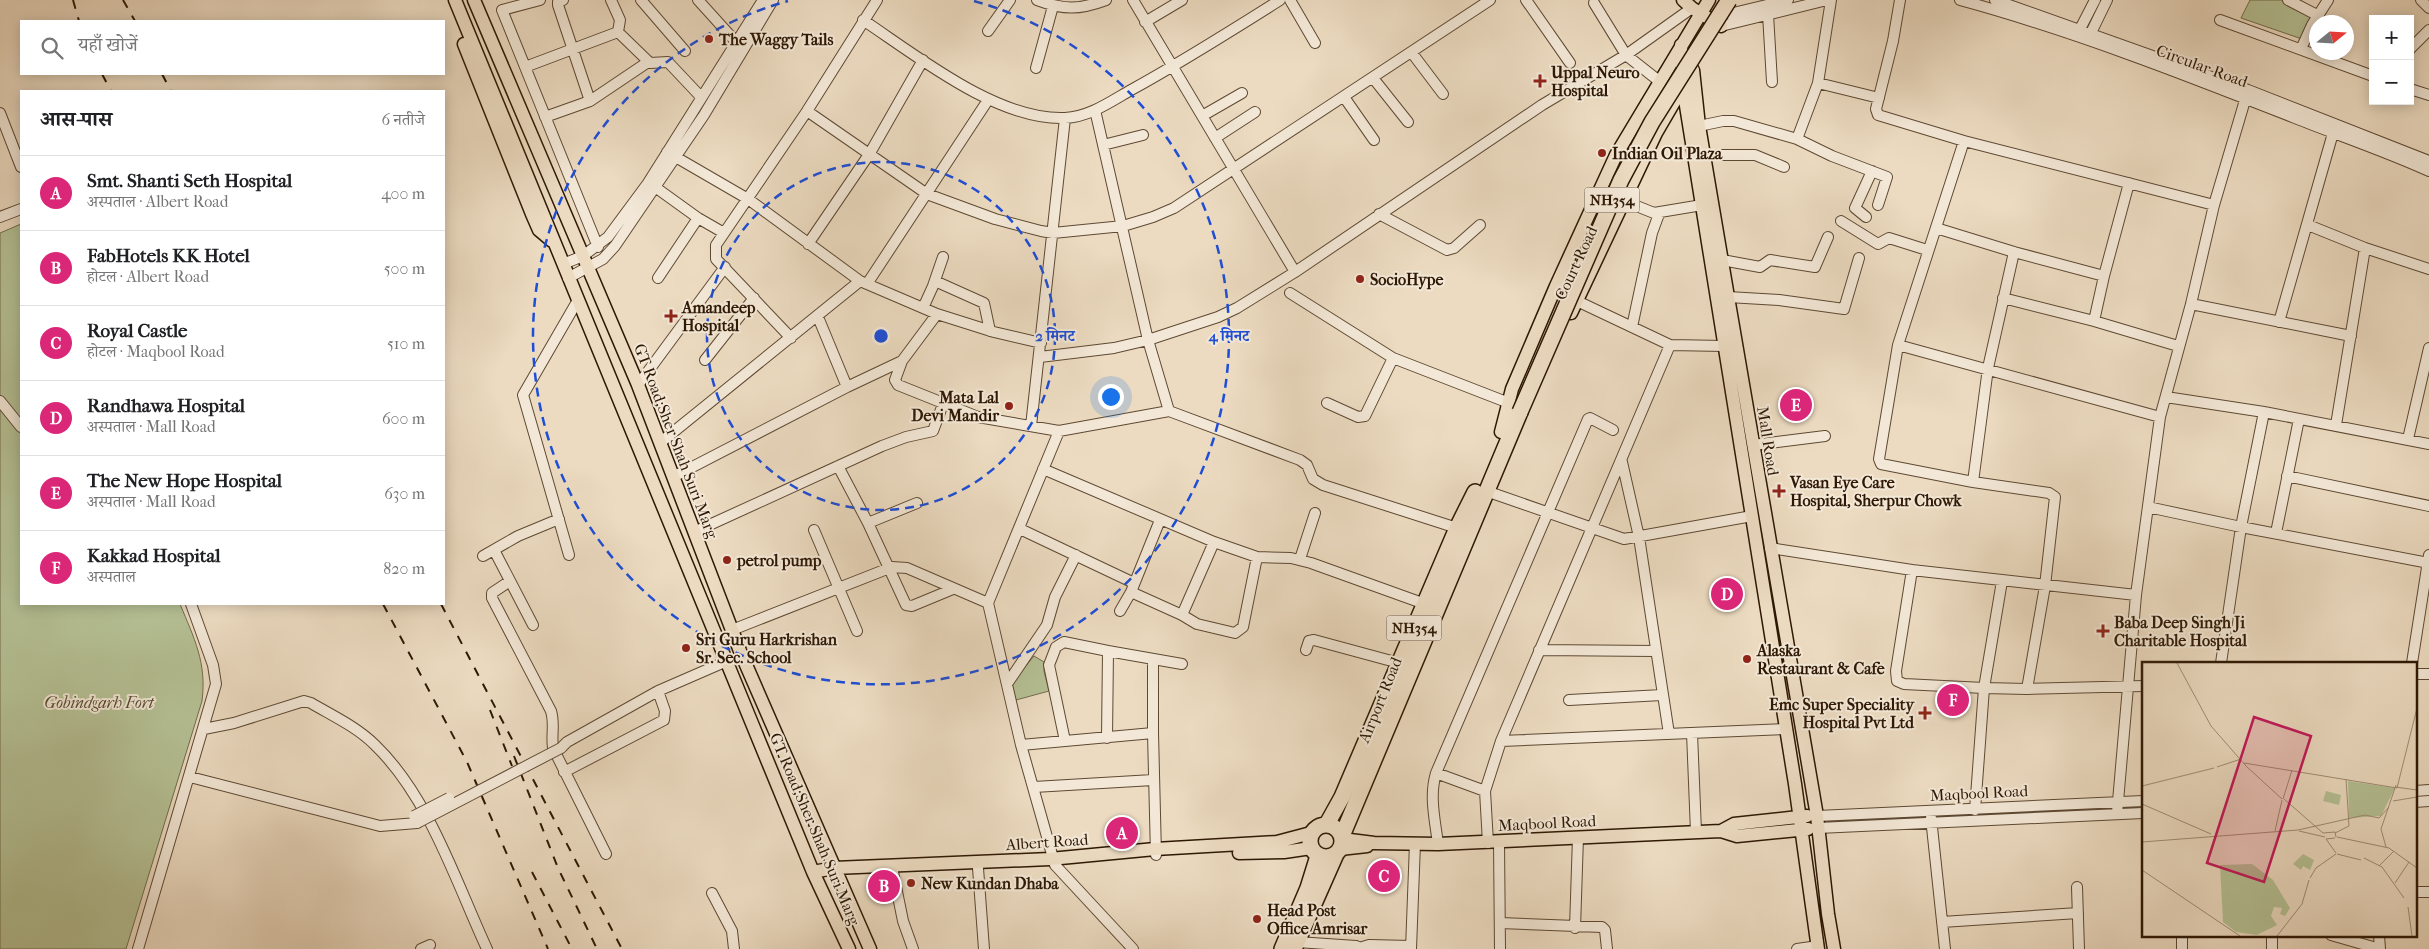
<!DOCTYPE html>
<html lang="hi">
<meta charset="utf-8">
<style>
body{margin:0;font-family:"IM FELL French Canon","Noto Serif Devanagari",serif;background:#f6f6f6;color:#202124}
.controls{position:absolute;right:15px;top:15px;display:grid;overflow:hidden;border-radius:0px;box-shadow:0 2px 12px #0003}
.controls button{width:45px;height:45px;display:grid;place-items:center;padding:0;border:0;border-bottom:1px solid #e0e0e0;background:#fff;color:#202124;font:25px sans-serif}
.compass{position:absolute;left:2309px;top:15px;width:45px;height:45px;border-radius:50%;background:#fff;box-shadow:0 2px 12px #0003;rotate:72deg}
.you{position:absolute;left:1110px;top:396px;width:18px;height:18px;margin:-12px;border:4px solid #fff;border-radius:50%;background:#1a73e8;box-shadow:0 0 0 8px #1a73e833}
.badge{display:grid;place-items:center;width:32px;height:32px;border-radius:50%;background:#db2777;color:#fff;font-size:16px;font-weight:700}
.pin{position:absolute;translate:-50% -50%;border:2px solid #fff;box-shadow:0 1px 5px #0006}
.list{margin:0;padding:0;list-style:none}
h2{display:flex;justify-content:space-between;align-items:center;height:65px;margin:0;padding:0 20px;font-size:21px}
h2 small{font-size:16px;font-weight:400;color:#757577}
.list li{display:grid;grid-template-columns:32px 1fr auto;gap:15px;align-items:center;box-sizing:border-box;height:75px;padding:0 20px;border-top:1px solid #e0e0e0}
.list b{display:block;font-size:19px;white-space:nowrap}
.list p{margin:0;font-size:16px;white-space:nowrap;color:#757577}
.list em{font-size:16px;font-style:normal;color:#757577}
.icon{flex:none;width:28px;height:28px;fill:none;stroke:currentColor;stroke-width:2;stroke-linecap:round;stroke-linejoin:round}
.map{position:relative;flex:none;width:2429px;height:949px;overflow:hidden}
.search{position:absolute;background:#fff;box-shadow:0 2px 12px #0003;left:20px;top:20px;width:425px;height:55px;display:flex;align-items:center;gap:12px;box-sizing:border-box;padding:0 18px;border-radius:0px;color:#757577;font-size:19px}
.panel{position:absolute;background:#fff;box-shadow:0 2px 12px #0003;left:20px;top:90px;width:425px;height:515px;border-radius:0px}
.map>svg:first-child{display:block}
</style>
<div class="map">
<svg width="2429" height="949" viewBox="0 0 2429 949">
<rect width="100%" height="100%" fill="#ecdbc1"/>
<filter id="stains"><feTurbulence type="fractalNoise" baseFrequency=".004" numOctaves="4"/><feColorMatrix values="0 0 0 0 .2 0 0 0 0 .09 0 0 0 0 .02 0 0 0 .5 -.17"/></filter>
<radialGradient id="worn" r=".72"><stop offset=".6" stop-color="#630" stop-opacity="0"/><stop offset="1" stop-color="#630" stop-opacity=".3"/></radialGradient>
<path fill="#b5c195" stroke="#726c4c" d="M2250,0h33l28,16 -9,23 -61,-21z
M21,224v380h159c14,34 27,59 22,97l-76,248h-126v-716z
M1034,656l10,6v9l5,20 -33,9 -5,-16z"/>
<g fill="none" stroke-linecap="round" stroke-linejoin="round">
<g stroke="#5e4933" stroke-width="12">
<path id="minor" d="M540,0l-38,10 96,237
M611,0l9,20 -2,12
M641,0l44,51
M698,0l38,42
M1037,0c27,10 42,10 69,0
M1133,0l162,272
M1290,0l25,43
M1526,0l44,63
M1900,0l-7,41 -17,68 2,6 86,26 250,64
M1960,0c114,31 226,75 335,118 45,18 90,33 134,53
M1995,0l253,90 181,71
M2288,0l29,15
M2421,0l8,8
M1594,3l32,52 33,26
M1729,14l59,-14
M1768,14l4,68
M863,20c54,36 135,101 202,98 24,-1 45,-16 66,-28 51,-28 100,-59 149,-90
M2220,20l153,56
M1145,22l37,-22
M1721,26l106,-26
M988,31l22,-31
M2078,33l17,-33
M2089,37l18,-37
M2301,49l11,-24 16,-25
M2410,49l19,-19
M1412,53l31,41
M525,67l93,-35 32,31 18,-1 33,35
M1036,68l17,-62
M1373,78l35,44
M1818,83l61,15
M2410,89l19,6
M1344,97l30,43
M590,101l58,-39
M807,111l120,83 68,25 46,12 12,2 70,-7 30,-9 21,-9 316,-208
M0,113l21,54
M1202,116l40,-23
M545,117l45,-16 -32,-96v-3l5,-2
M1699,126l24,-5h11l63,18 21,-56 13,-83
M1215,138l40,-26
M1797,139l35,17 55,21 -9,28
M1964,141l-66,204 262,72
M1103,145l40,-10
M667,152l81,47 112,82 77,33 57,18 47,11
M1704,155h51l29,12
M655,187l43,31 26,15
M1624,201l30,12 48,-8
M1379,214l68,36 7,-2 26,-23
M0,217l21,-8
M1866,217l-11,-9 17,-37
M1841,221l37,23 11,-6 38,12
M2308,225l57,23 64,21
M1936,228l78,24 90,24 -10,45 84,25
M808,244l62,-91 53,-93
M1722,260l38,7 10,-7 45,7 13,-30
M563,264l20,-8 25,-19 40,-54 115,-183
M2104,276l25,-93
M568,278l35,-19 12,-13 89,-131 69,-115
M658,278l40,-60
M935,281l49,22 6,28
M867,284l121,-184
M1290,293l103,65 116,45
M1728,297l51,3 65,9 15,-51
M2003,298l91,23
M1577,301l93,44
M2191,304l160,32
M923,308l10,-22 10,-29
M937,314l-35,47 -7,19 3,5 80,32 81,14 110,-20 -21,-71 -53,-230
M818,317l29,70
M2279,322l54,-189
M1632,327l20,-94 7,-19
M791,338l-75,-79v-14l91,-134 70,-111
M1898,345l-19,114 2,5 92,18 76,11 6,4 -10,89 -18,103
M1040,357l74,-9 34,-8 70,-23 19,-9 58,-36 247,-167 84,-50 66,-47
M705,360l49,-62
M638,385l87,-118
M2166,397l98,15 165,32
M0,401l21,26
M1327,403l31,14 7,-1 28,-58
M1169,411l131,49 7,5 6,14 10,6 134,43
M2336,425l29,-177
M1031,426l34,-308
M1059,431l-71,172 33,142 34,120 78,84
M2408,439l21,-91
M661,442l199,-161
M1753,445l72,-9
M1622,462l17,75 30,197
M838,466l30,57
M1043,469l171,73 43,15 34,1 20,5 114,41
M2287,476l142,30
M673,477l174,-90 55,-26
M1973,482l15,-114 26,-116
M1486,491l138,48 128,-23
M917,503l-49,20 38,82 6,1 41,-17
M2148,507l93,20 188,36
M1020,529l114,54
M814,530l43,101
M694,532l188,-86 24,-9 27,-6 10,-27
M2276,533l23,-114
M1770,548l142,22 224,25
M494,550l39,75
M569,555l-46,-160 55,-95
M483,556l35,-20 41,-17
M1300,559l15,-46
M1912,570l-16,101 1,10 7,3 80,4 18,-107
M510,581l-18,12v5l59,113c4,13 0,24 2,37l53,106
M1131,592l51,23 32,-73
M1120,611l11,-19 29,-72
M1182,615l15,9 38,9 8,-6 14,-70
M732,630l160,-63 15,1 81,35
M1306,650l3,-9 5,-1 85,23
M1539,650l117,1
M2221,663l20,-136 23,-115
M2412,663l17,-108
M2415,674h14
M1007,684l40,-59 8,-28 21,-42
M1569,700l93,-5
M204,729l30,-6 70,-22 7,2c22,13 46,24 64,42 54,52 81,137 112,204
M1153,733l3,122
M1692,733l4,99
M1107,738l1,-87 74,13
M1065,741l-16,-76 7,-18 8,-5 44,9
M1501,741l285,-12
M1021,745l132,-12v-74
M561,748l6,-6 91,-51 69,-30
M564,772l100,-52 1,-9 -7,-20
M1436,773l49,18
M190,777l190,49 37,-3
M1034,787l119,-7
M2415,791l14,-1
M2415,802l14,-1
M1975,810l9,-122 43,1 116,-3
M2117,813l19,-218 24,-178 31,-113 23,-99 34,-115
M1817,816l326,-15
M1931,818l14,131
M1818,828l325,-15
M1499,842l1,107
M1488,843l-3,-52 16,-50 169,-396 54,1
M1438,844c-3,-24 -9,-48 -2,-71l152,-354 2,-1 23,12
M978,868l6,81
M893,872l10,49 10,28
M2077,887l2,62
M2415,892h14
M712,893l20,38 2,18
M1942,922l136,-9
M1500,923l102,4 3,3 2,19
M1575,928l3,-91
M2331,935l49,14
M2379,935l1,14
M1297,942l59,4 4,3
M1359,948l10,-3 42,1
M138,949l78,-265 -3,-19 -22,-61
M421,949l9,-4
M1411,949l4,-106
M1797,949l21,-3
M2182,949v-14
M2272,949v-14"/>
</g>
<g stroke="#2e1804" stroke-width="15">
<path id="major" d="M455,0l358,872 36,77
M474,0l164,385 102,266 130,298
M1683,0l9,8 29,18
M464,44l68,170 7,16 13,11
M1681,45l2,42 112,697 23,165
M1693,70l6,56 29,171 89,519 11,98 6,35
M1571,313l85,-180 28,-48
M1501,432l11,-43 44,-103 60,-131 93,-155
M1721,831l13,-7 73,-8
M1342,839l32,4 64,1 283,-13 16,5 71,-7
M1340,849l27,-3
M1239,853l45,-1 27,-4
M813,872l21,-4 216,-9 105,-10 122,-7 34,-9"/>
</g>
<g stroke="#2e1804" stroke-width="18">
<path id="highway" d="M1327,824l15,-27 115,-269 18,-36
M1310 841a16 16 0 1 1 32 0a16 16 0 1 1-32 0Z
M1342,836l178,-424
M1282,949l26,-61 10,-32
M1294,949l42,-95"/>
</g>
<use href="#minor" stroke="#f3e8d7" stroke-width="10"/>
<use href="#major" stroke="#ecdbc1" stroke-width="12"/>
<use href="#highway" stroke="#ecdbc1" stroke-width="15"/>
<path stroke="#2e1804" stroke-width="2" stroke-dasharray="9 9" stroke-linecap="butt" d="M73,0l6,21
M123,0l12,21
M102,74l9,17
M162,74l9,17
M383,604l84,158 81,187
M441,604l181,345
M490,710l22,56
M514,756l44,112 39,81
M532,872l40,77"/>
<g stroke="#5e4933" stroke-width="12" stroke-linecap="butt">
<path id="minor-bridge" d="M414,816l35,-18
M417,823l144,-75"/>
</g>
<g stroke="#2e1804" stroke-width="18" stroke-linecap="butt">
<path id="highway-bridge" d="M1520,412l101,-232 31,-58 77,-122"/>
</g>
<use href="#minor-bridge" stroke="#f3e8d7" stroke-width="10"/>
<use href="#highway-bridge" stroke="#ecdbc1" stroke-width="15"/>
</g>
<g fill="none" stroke="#1d4ed8" stroke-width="2.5" stroke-dasharray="9 6">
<circle cx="881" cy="336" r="174"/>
<path d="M974 1A348 348 0 1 1 788 1"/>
</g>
<g fill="#8f2418" stroke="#f3e8d7" stroke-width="2">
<circle cx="709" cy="39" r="5"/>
<path d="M1537.5 73.5h5v5h5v5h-5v5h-5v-5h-5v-5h5z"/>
<circle cx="1602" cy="153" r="5"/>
<circle cx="1360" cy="279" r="5"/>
<path d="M668.5 308.5h5v5h5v5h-5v5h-5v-5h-5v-5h5z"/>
<circle cx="1009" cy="406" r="5"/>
<path d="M1776.5 483.5h5v5h5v5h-5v5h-5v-5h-5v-5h5z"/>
<circle cx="727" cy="560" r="5"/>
<path d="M2100.5 623.5h5v5h5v5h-5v5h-5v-5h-5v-5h5z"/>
<circle cx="686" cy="648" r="5"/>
<circle cx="1747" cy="659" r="5"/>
<path d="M1922.5 705.5h5v5h5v5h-5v5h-5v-5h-5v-5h5z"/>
<circle cx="911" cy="883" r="5"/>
<circle cx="1257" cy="919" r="5"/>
</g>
<g text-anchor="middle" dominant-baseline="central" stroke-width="4" stroke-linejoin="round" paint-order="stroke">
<g fill="#f3e8d7" stroke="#695643" stroke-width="1">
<rect x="1584.5" y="187.5" width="55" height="25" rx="4"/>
<rect x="1386.5" y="615.5" width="55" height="25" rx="4"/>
</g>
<g font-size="15" font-weight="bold" fill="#2e1804">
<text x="1612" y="200">NH354</text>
<text x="1414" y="628">NH354</text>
</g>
<g font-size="16" font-weight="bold" fill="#2e1804" stroke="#f3e8d7" text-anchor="start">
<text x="719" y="39">The Waggy Tails</text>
<text x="1551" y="72">Uppal Neuro<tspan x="1551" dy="18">Hospital</tspan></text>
<text x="1612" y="153">Indian Oil Plaza</text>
<text x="1370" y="279">SocioHype</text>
<text x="682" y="307">Amandeep<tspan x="682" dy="18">Hospital</tspan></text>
<text x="999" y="397" text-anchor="end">Mata Lal<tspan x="999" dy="18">Devi Mandir</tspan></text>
<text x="1790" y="482">Vasan Eye Care<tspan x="1790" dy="18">Hospital, Sherpur Chowk</tspan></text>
<text x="737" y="560">petrol pump</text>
<text x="2114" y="622">Baba Deep Singh Ji<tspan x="2114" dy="18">Charitable Hospital</tspan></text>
<text x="696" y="639">Sri Guru Harkrishan<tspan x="696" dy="18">Sr. Sec. School</tspan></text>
<text x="1757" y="650">Alaska<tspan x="1757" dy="18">Restaurant &amp; Cafe</tspan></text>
<text x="1914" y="704" text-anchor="end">Emc Super Speciality<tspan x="1914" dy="18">Hospital Pvt Ltd</tspan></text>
<text x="921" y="883">New Kundan Dhaba</text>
<text x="1267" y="910">Head Post<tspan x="1267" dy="18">Office Amrisar</tspan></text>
</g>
<g font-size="16" fill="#2e1804" stroke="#f3e8d7">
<text transform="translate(2202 66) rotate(20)">Circular Road</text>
<text transform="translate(1576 263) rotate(-65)">Court Road</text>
<text transform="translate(676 441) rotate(69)">GT Road;Sher Shah Suri Marg</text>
<text transform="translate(1768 441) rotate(81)">Mall Road</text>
<text transform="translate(1380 700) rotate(-68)">Airport Road</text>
<text transform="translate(1979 793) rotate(-3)">Maqbool Road</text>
<text transform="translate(1547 823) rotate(-3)">Maqbool Road</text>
<text transform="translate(815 829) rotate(67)">GT Road;Sher Shah Suri Marg</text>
<text transform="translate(1047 842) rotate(-4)">Albert Road</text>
</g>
<g font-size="16" font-style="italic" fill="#564b30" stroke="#f3e8d7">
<text x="99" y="702">Gobindgarh Fort</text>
</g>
</g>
<g transform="translate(2142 662)">
<rect width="275" height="275" fill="#ecdbc1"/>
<path d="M206,119l47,7 -14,28 -32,2zM184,129l15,4 -2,10 -16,-4zM161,192l11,6 -4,10 -7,-4 -2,4 -8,-6zM110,202l21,16 17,28 -5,8 -5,-2 2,-6 -8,-1 -3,9 6,9 -20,10 -21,-3 -13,-10 -3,-57z" fill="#b5c195"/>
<path fill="none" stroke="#a08d75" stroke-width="1" d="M35,1l34,63 35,40 36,33M102,101l153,25 20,-80M75,105l24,-8M0,124l72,-18M253,125l22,3M141,137l9,-29M142,137l39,34 12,-1 1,5M251,139l24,-4M0,142l69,30M133,169l7,-31M157,169l26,6M193,171l14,-7 -3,-47M195,175l52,11 28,20M193,176l-9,1 10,14M0,180l156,-12 67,-15 14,3 10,-11M244,185l-5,-18 15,-44M195,192l24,6M222,196l18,9 22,31M237,204l15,-15M0,208l98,66M168,216l6,-10 20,-14M253,221l14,-21M266,245l4,29M135,274l25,-32 7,-24"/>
<path fill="#c2185b" fill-opacity="0.15" stroke="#c2185b" stroke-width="2.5" d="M112,55l57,19 -47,146 -57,-19z"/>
<rect width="275" height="275" fill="none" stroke="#2e1804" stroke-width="2.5"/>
</g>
<circle cx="881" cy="336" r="8" fill="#1d4ed8" stroke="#f3e8d7" stroke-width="2.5"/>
<g font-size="15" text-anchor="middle" font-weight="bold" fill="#1d4ed8" stroke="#f3e8d7" stroke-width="4" stroke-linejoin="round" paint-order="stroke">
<text x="1055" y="341">2 मिनट</text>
<text x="1229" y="341">4 मिनट</text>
</g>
<rect width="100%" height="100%" filter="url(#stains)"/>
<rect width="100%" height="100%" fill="url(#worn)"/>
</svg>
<div class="controls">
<button>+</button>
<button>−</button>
</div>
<svg class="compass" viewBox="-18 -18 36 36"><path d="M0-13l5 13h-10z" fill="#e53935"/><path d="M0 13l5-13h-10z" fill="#757577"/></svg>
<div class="you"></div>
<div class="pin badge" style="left:1122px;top:833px">A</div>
<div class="pin badge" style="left:884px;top:886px">B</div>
<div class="pin badge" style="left:1384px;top:876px">C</div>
<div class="pin badge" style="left:1727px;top:594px">D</div>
<div class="pin badge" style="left:1796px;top:405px">E</div>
<div class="pin badge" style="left:1953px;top:700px">F</div>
<div class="search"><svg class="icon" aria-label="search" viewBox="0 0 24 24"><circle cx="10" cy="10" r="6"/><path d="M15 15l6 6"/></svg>यहाँ खोजें</div>
<section class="panel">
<h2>आस-पास<small>6 नतीजे</small></h2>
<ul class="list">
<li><span class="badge">A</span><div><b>Smt. Shanti Seth Hospital</b><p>अस्पताल · Albert Road</p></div><em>400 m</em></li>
<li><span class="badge">B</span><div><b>FabHotels KK Hotel</b><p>होटल · Albert Road</p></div><em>500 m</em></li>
<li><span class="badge">C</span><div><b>Royal Castle</b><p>होटल · Maqbool Road</p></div><em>510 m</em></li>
<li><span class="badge">D</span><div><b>Randhawa Hospital</b><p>अस्पताल · Mall Road</p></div><em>600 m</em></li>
<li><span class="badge">E</span><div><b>The New Hope Hospital</b><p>अस्पताल · Mall Road</p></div><em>630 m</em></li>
<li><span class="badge">F</span><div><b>Kakkad Hospital</b><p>अस्पताल</p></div><em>820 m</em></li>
</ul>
</section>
</div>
